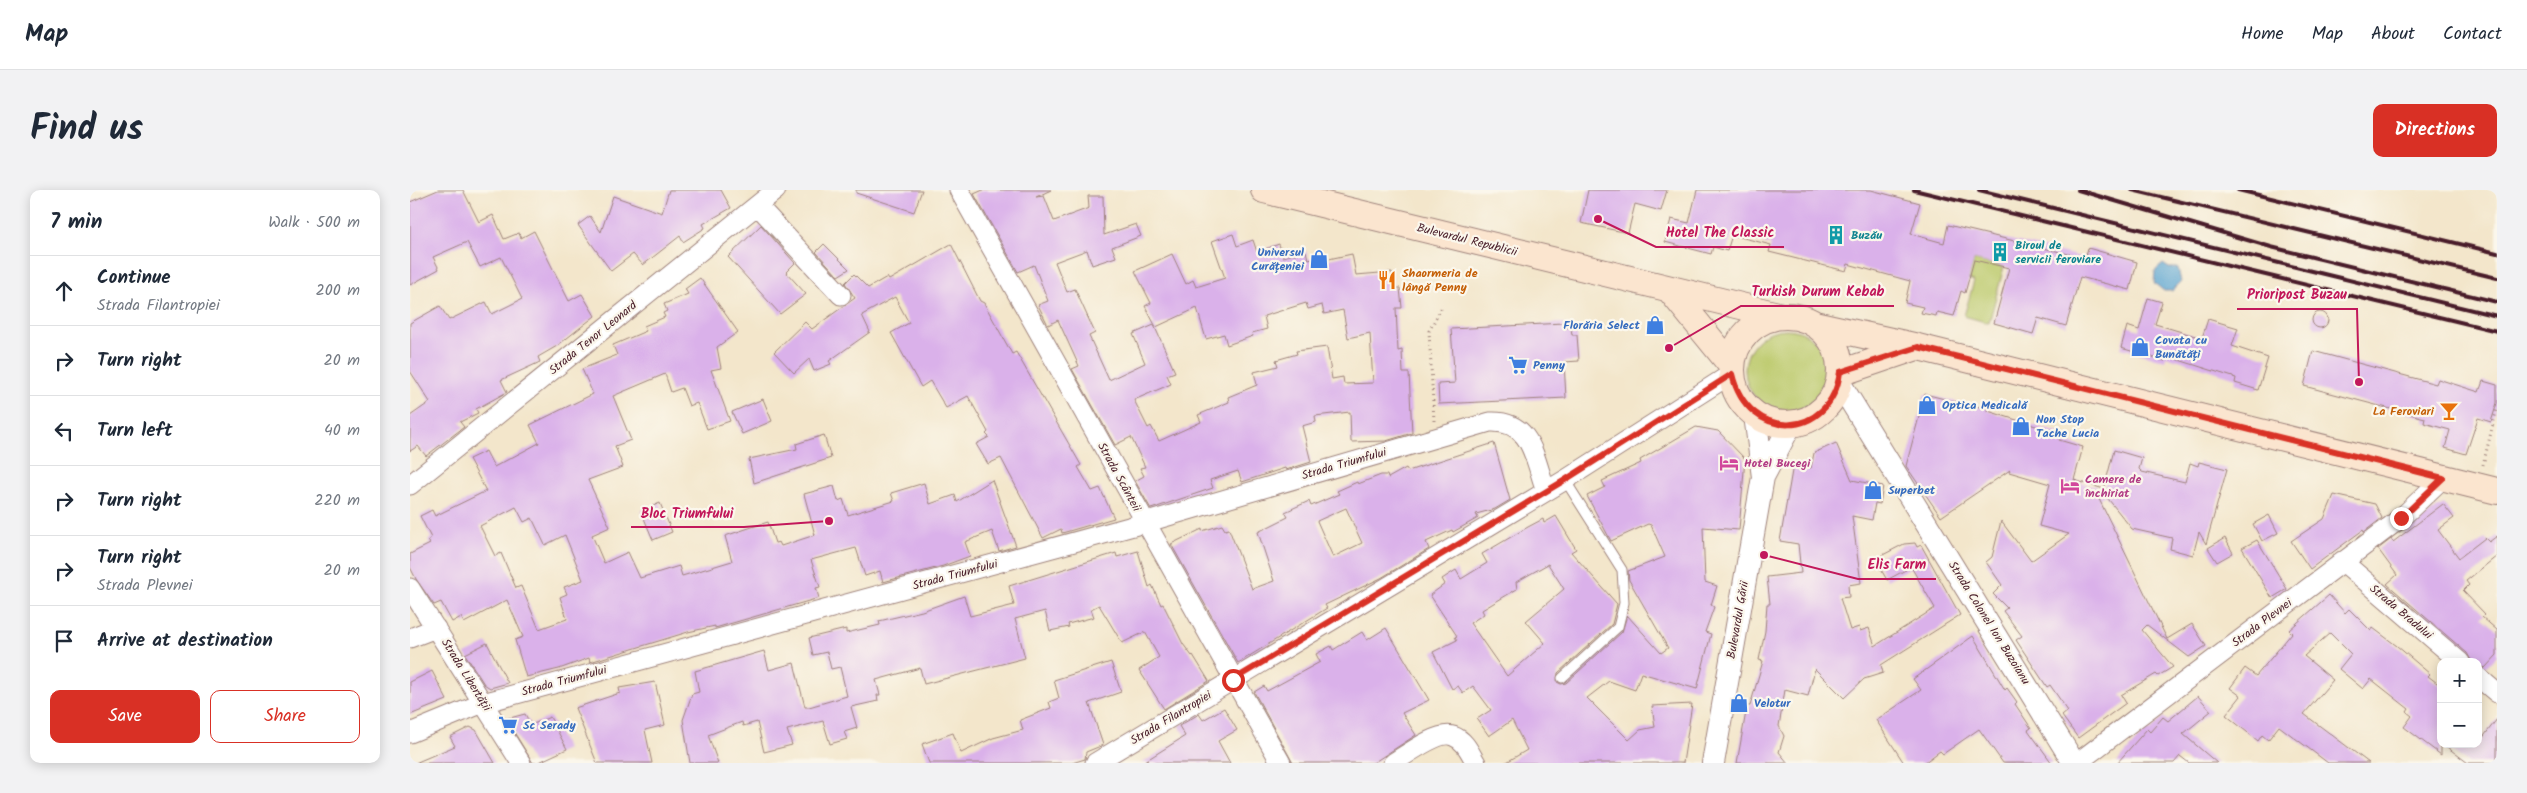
<!DOCTYPE html>
<meta charset="utf-8">
<style>
body{margin:0;font-family:Kalam,sans-serif;background:#f2f2f3;color:#1f2937}
.controls{position:absolute;right:15px;bottom:15px;display:grid;overflow:hidden;border-radius:10px;box-shadow:0 2px 12px #0003}
.controls button{width:45px;height:45px;display:grid;place-items:center;padding:0;border:0;border-bottom:1px solid #e0e1e3;background:#fff;color:#1f2937;font:25px sans-serif}
.stop{position:absolute;width:15px;height:15px;margin:-11px;border:4px solid #d93025;border-radius:50%;background:#fff}
.stop.end{background:#d93025;border-color:#fff;box-shadow:0 1px 5px #0008}
.list{margin:0;padding:0;list-style:none}
h2{display:flex;justify-content:space-between;align-items:center;height:65px;margin:0;padding:0 20px;font-size:21px}
h2 small{font-size:16px;font-weight:400;color:#747a83}
.list li{display:grid;grid-template-columns:32px 1fr auto;gap:15px;align-items:center;box-sizing:border-box;height:70px;padding:0 20px;border-top:1px solid #e0e1e3}
.list b{display:block;font-size:19px;white-space:nowrap}
.list p{margin:0;font-size:16px;white-space:nowrap;color:#747a83}
.list em{font-size:16px;font-style:normal;color:#747a83}
.actions{display:flex;gap:10px;padding:15px 20px}
.actions a{flex:1;padding:11px 0;border:1px solid #d93025;border-radius:10px;text-align:center;font-size:18px;color:#d93025}
.actions .main{background:#d93025;color:#fff}
.icon{flex:none;width:28px;height:28px;fill:none;stroke:currentColor;stroke-width:2;stroke-linecap:round;stroke-linejoin:round}
.map{position:relative;flex:none;width:2087px;height:573px;overflow:hidden;border-radius:10px}
header{display:flex;align-items:center;gap:30px;box-sizing:border-box;height:70px;padding:0 25px;background:#fff;border-bottom:1px solid #e0e1e3}
header strong{font-size:24px}
nav{display:flex;gap:28px;margin-inline-start:auto;font-size:18px}
.intro{display:flex;align-items:center;justify-content:space-between;box-sizing:border-box;height:120px;padding:0 30px}
h1{margin:0;font-size:35px}
.button{padding:12px 22px;border-radius:10px;background:#d93025;color:#fff;font-size:18px;font-weight:700}
main{display:flex;gap:30px;padding:0 30px}
aside{flex:1;background:#fff;border-radius:10px;box-shadow:0 2px 12px #0003}
.map>svg:first-child{display:block}
</style>
<header>
<strong>Map</strong>
<nav><a>Home</a><a>Map</a><a>About</a><a>Contact</a></nav>
</header>
<div class="intro"><h1>Find us</h1><a class="button">Directions</a></div>
<main>
<aside>
<h2>7 min<small>Walk · 500 m</small></h2>
<ul class="list">
<li><svg class="icon" aria-label="ahead" viewBox="0 0 24 24"><path d="M12 20V5M6 11l6-6 6 6"/></svg><div><b>Continue</b><p>Strada Filantropiei</p></div><em>200 m</em></li>
<li><svg class="icon" aria-label="right" viewBox="0 0 24 24"><path d="M7 20v-9h11M14 6l5 5-5 5"/></svg><div><b>Turn right</b></div><em>20 m</em></li>
<li><svg class="icon" aria-label="left" viewBox="0 0 24 24"><path d="M17 20v-9H6M10 6l-5 5 5 5"/></svg><div><b>Turn left</b></div><em>40 m</em></li>
<li><svg class="icon" aria-label="right" viewBox="0 0 24 24"><path d="M7 20v-9h11M14 6l5 5-5 5"/></svg><div><b>Turn right</b></div><em>220 m</em></li>
<li><svg class="icon" aria-label="right" viewBox="0 0 24 24"><path d="M7 20v-9h11M14 6l5 5-5 5"/></svg><div><b>Turn right</b><p>Strada Plevnei</p></div><em>20 m</em></li>
<li><svg class="icon" aria-label="arrive" viewBox="0 0 24 24"><path d="M6 21V4h12l-3 4 3 4H6"/></svg><div><b>Arrive at destination</b></div></li>
</ul>
<div class="actions"><a class="main">Save</a><a>Share</a></div>
</aside>
<div class="map">
<svg width="2087" height="573" viewBox="0 0 2087 573">
<rect width="100%" height="100%" fill="#fbf7ec"/>
<filter id="ink" filterUnits="userSpaceOnUse"><feTurbulence type="fractalNoise" baseFrequency=".02" numOctaves="2"/><feDisplacementMap in="SourceGraphic" scale="10" xChannelSelector="R" yChannelSelector="G"/><feConvolveMatrix kernelMatrix="1 2 1 2 8 2 1 2 1" color-interpolation-filters="sRGB"/></filter>
<filter id="wash" filterUnits="userSpaceOnUse"><feTurbulence type="fractalNoise" baseFrequency=".0096" numOctaves="4" result="noise"/><feDisplacementMap in="SourceGraphic" scale="20" xChannelSelector="R" yChannelSelector="G"/><feGaussianBlur stdDeviation="1.12" result="paint"/><feColorMatrix in="noise" values="0 0 0 0 0 0 0 0 0 0 0 0 0 0 0 0 0 1.4 0 .05"/><feComposite in="paint" operator="in"/></filter>
<g filter="url(#wash)">
<rect width="100%" height="100%" fill="#f3e6cb"/>
<path fill="#bbc96b" stroke="#82744b" d="M1564,70l30,7 -15,56 -25,-7 10,-35 -6,-2z
M1335 180a41 41 0 1 1 82 0a41 41 0 1 1-82 0Z"/>
<path fill="#57a2cf" stroke="#50607d" d="M1753,74l6,4h9l3,14 -9,9h-8l-10,-8 1,-12z"/>
<g id="blocks">
<path fill="#dab1ea" fill-rule="evenodd" d="M28,0h25l16,32 14,-7 11,24 15,-6 2,5 13,-7 35,70 13,-7 13,22 -38,30 -19,11 2,5 -39,18 6,12 -31,17 2,4 -18,9 4,5 -38,29 -8,-10 -8,5v-35l20,-14 -20,-31v-48l30,-17 9,14 37,-18 6,12 30,-15 -21,-42 -21,10 -13,-25 -34,15 6,12 -29,16v-83z
M259,0h52l10,18 -28,16 2,4 -22,14 -3,-6 -37,29 -10,-11 -22,17 -33,-46 12,-9 11,16 12,-36 49,17z
M446,0h66l-8,22 -58,-19z
M573,0h68l-15,7 8,-1 10,25 35,-13 -1,-12h15l1,39 32,-11 5,12 -29,11 4,10 -24,8 -5,-15 -32,12 12,30 8,-3 20,44 -6,3 20,44 36,-17 -12,-29 21,-9 21,47 -8,3 4,9 -37,16 14,28 3,-2 8,15 42,-19 -3,-7 31,-13 -1,-5 29,-12 -3,-13 24,-6 -2,-6 21,-6 -1,-3 31,-4 5,32 11,-2 1,7 29,-1 -3,-50 -22,5 -5,-28 -19,4 -2,-9 -14,4 -2,-6 -42,13 3,13 -15,4 1,3 -26,9 -3,-11 -18,5 -9,-31 -41,19 -11,-21 6,-3 -16,-32 37,-17 14,30 7,-4 3,7 29,-9 -13,-37 21,-7 4,12 16,-6 4,12 22,-8 4,13 23,-6 2,8 15,-3 1,4 28,-6 4,21 36,-3 1,16h7l2,20h-6l2,43 4,-1 1,23h6l3,60 -26,8 -35,1 -1,-30 -35,4 1,6 -14,4 9,36 -25,8 -1,-2 -43,14 -4,-11 -28,9 3,8 -62,21 -16,-28 9,-5 -4,-8 5,-1 -14,-30 -16,8 -43,-76 7,-3 -21,-46 -10,5 -10,-20 10,-4 -14,-36 -16,7 -44,-78z
M1178,0h79l-6,21 -26,-7 -7,29 -47,-10z
M1287,0h174l49,13 -9,31 33,9 4,-18 137,33 3,-10 49,14 -7,28 -50,-13 -14,49 -28,-8 -5,16 -39,-11 15,-55 -35,-8 -9,33 -4,-2 -7,25 -17,-4 -1,4 -15,-3 2,-6 -18,-4 5,-22 -62,-17 -2,7 -77,-19 2,-7 -39,-10 -5,16 -14,-4 -2,7 -46,-12 6,-23 18,4z
M351,35l34,38 -9,9 20,22 -26,20 -52,-57z
M414,54l25,25 -11,7 -22,-24z
M541,54l29,57 4,2 28,51 4,-2 65,113 -3,2 14,24 8,-3 14,30 -52,15 -1,-4 -18,9 -42,-80 -13,6 -12,-20 13,-7 -3,-3 2,-2 -20,-36 -22,12 -16,-27 -9,6 -30,-54 18,-10 -14,-26 -33,18 8,17 -41,29 2,3 -17,7 -5,-12 -15,14 -20,-21 31,-30 7,7 43,-31 -10,-15 9,-9 14,14 19,-11 2,3z
M290,88l38,54 -21,15 4,21 -10,2 19,51 -23,8 -10,-26 -8,3 -7,-18 -11,4 -6,-18 -52,22 18,44 -16,6 8,21 -35,13 22,47 -18,8 12,28 24,-11 12,26 39,-12 3,10 50,-15 -7,-25 24,-8 19,-6 7,21 4,-1 2,4 34,-11 -11,-41 30,-8 4,15 5,-2 5,16 46,-14 -3,-8 33,-10 6,21 25,-9 2,7 35,-22 24,66 -17,5 -7,-20 -27,11 5,14 -27,10 -60,16 -3,-11 -15,5 -9,-28 -45,12 9,27 -4,1 3,10 -104,30v-2l-27,6 -98,30 -1,-4 -30,11 -33,8 -11,-37 8,-3 -16,-37 -43,23 -3,-6 -9,5 -11,-20 -7,3 -18,-26 -6,-12v-13l20,-10 -2,-4 3,-2 -11,-22 12,-6 3,6 51,-25 -17,-32 17,-8 8,16 45,-24 -9,-18 63,-31 -11,-25 35,-14 -4,-10 33,-14 -2,-5 21,-9 -2,-4 4,-2 -3,-7 24,-10 -3,-5zM106,317l8,15 8,-4 13,27 20,-10 18,45 -19,7 3,7 -7,3 7,22 -28,10 -18,-43 -5,2 -15,-35 -6,3 -15,-30z
M1738,108l14,4 -7,22 47,14 6,-19 30,9 -6,18 36,12 -10,32 -23,-7 1,-5 -70,-22 -1,5 -44,-13 6,-22 12,4z
M1902 130a8 8 0 1 1 16 0a8 8 0 1 1-16 0Z
M1153,133l1,5 7,-1 1,8h5l2,26 -15,1 2,36 -127,6 -1,-20 17,-1 -4,-54z
M1903,161l123,33 2,-5 41,13 4,-11 14,4v18l-6,19 -13,-4 -12,36 -21,-6 5,-18 -26,-7 1,-5 -121,-32z
M1515,204l47,12 16,2v3l73,23 -2,6 24,7 -9,33 30,9 10,-39 28,8 -3,11 3,3 43,10 5,-19 8,3 1,-4 28,7 -21,75 -7,-12 -6,23 -23,-6 2,-11 -40,-9 -27,-34 -6,4 68,140 25,-15 14,22 -17,11 -42,-32 -5,5 31,37 -15,9 -2,-2 -35,21 5,8 -48,35 -16,-22 6,-5 -18,-26 -3,2 -31,-47 6,-4 -19,-25 4,-3 -14,-14 9,-9 -16,-23 6,-5 9,-36 30,40 38,-27 -30,-8 11,-42 -41,-12 1,-2 -69,47 -35,-51z
M353,209l9,22 -30,13 -10,-22z
M1286,237l22,4 27,28 -6,71 -36,-3 2,55 12,4 -6,19 3,2 -9,25 6,2 -14,55 -56,-16 -6,17 -26,-9 -22,17 42,42 11,-10 15,-3 -3,-21 40,-2 -9,59h-178l22,-13 -15,-30 -23,16 -12,-17 14,-9 -18,-24 -10,7 -5,-7 -6,3 -19,-37 24,-12 -2,-3 2,-1 -27,-41 15,-11 -3,-5 14,-9 5,9 26,-16 -5,-9 46,-27 15,-8 1,4 12,-7 20,33 -5,3 46,52 -5,20 -54,49 -1,9 4,2 5,-1 56,-51 5,-17 34,38 7,-5 -39,-68 -1,-9 37,-14 -14,-32 -3,-1 -37,17 -24,-45 18,-9 -3,-6 39,-18 -1,-3zM1138,374l16,25 -38,32 19,22 -38,33 -37,-53 14,-9 -2,-4 35,-21 -1,-7z
M414,245l7,23 -77,25 -5,-24 48,-10 -1,-5z
M1084,253l16,57 -15,9 -19,5 2,4 -25,14 -1,-2 -26,12 3,7 -48,29 -56,27 2,3 -89,55 -67,-119 31,-15v2l20,-6 3,5 4,-1 23,60 22,-8 -16,-49 30,-15 -3,-5 24,-11 2,5 28,-12 -2,-3 20,-9 1,2 23,-9h6l1,3 18,-10 2,3zM936,318l16,35 -29,14 -16,-36z
M1426,253l16,37 31,6 -3,18 -5,-1 -3,17 -20,-4 9,67 -13,2 1,12 -9,1 10,32 9,-3 1,4 9,-3 6,18 60,-38 -24,-41 -24,13 -12,-21 29,-15 11,-1 2,4 4,-2 39,70 -79,50 2,8 -19,6 -20,19 -29,-29 -7,27 -23,-6 -6,36 5,10 -5,16 9,11h-51l10,-57h3l13,-45 -4,-1 6,-29 2,-27h3l-3,-27 34,-4 -3,-29 -18,-3 13,-76 18,3 3,-15z
M1924,305l41,9 7,14 -18,14 -1,-2 -53,39 -19,-28 33,-22z
M250,313l12,29 -19,8 -12,-29z
M2033,314l11,14 -16,12 21,28 26,-20 4,4 8,-6v20l-31,25 3,4 -6,6 22,23 -3,3 15,13v25l-12,13 -7,-2v-4h-6l-5,-9 -80,-69 10,-9 -19,-26 13,-10 2,3z
M1859,325l9,18 -16,8 -9,-17z
M1815,348l8,15 -16,9 -9,-14z
M1847,350l30,49 -15,9 -30,-50z
M728,361l11,36 3,-2 9,20 2,-1 20,40 9,12 1,-1 16,26 -45,28 -25,-39 20,-13 -14,-25 -23,11 -23,-38 -8,4 3,8 -26,7 1,3 -19,4 -5,-20 -30,8 10,39 -101,26 -4,-16 -44,12 4,15h-3l1,6 -27,6 6,21 -13,4 3,7 -17,5 -7,-23 -36,9 5,15 -28,7 -7,-30 -14,4 -1,-4 -34,13 10,28h-28l-7,-43 9,-26 7,-2 -4,-21 69,-20 5,19 25,-7 11,44h4l38,-11 -7,-29 -9,2 -4,-17 -14,3 -4,-17 37,-9v4l34,-8 -1,-4 43,-10 42,-15 6,20 44,-11 -5,-19 107,-33 1,4z
M1919,405l16,18 4,-4 22,22 2,-3 24,18 33,28 -2,2 13,10v69l-37,-28 8,-11 -5,-4 2,-3 -38,-30 -8,10 -24,-20 12,-15 -21,-21 -26,23 29,24 -29,34 65,49h-41l-49,-37 -11,14 -6,-5 -4,6 -32,-26 15,-19 -11,-8 15,-20 11,8 36,-43 -3,-3z
M976,438l43,72 -27,13 14,22 -43,28h-80l-39,-71 10,-6 3,5 53,-29 -4,-8 15,-8 2,4 29,-18 5,8z
M1563,446l32,54 2,-2 10,14 -2,2 16,24 -3,2 24,33h-49l-24,-34 -36,25 -3,-3 -16,12h-20l-28,-43 45,-30 -8,-11z
M77,453l21,40 -18,5 -6,-4 -19,-30z
M701,472l10,30 -32,11 14,42 -17,7 -1,7 -13,4h-143l-7,-19 31,-11 8,20 32,-15 30,-8 -3,-10 31,-12 -2,-6 10,-4 -5,-18z
M22,481l15,29 -37,15v-33z
M245,492l10,43 -20,5 7,33h-55l-22,-55 45,-15 -1,-5z
M1788,506l13,15 -28,23 34,29h-28l-9,-7 -6,7h-57l30,-34 3,3 13,-15 5,4z
M814,518l13,22 -19,11 12,22h-88l43,-27 -6,-10 20,-12 4,6z
M115,524l6,11 19,-8 17,32 -30,14h-4l-27,-44z
M2087,529v44h-29l-25,-19h35z
M60,537l6,3 19,33h-80l40,-17 -5,-9z"/>
</g>
</g>
<g filter="url(#ink)">
<use href="#blocks" fill-opacity="0" stroke="#9e827b" stroke-width="1"/>
<g fill="none" stroke-linecap="round" stroke-linejoin="round">
<g stroke="#9e827b" stroke-width="11">
<path id="service" d="M1152,488l56,-51 6,-24 -2,-33 -57,-90"/>
</g>
<g stroke="#9e827b" stroke-width="21">
<path id="minor" d="M549,0l322,573
M348,16l83,89
M0,295l366,-295
M1932,371l118,101
M0,398l111,175
M0,448l26,-10
M2068,487l19,16
M0,543l73,-30 661,-180 346,-101c42,-2 44,36 56,69
M685,573l470,-283 166,-106
M983,573c13,-8 46,-33 60,-27 12,4 17,17 23,27
M1667,573l324,-245 42,-40"/>
</g>
<g stroke="#9e827b" stroke-width="24">
<path id="tertiary" d="M1429,192l235,381
M1353,287l28,-53
M1303,573l50,-286 -8,-62"/>
</g>
<g stroke="#9e827b" stroke-width="28">
<path id="secondary" d="M854,0l518,126
M1260,100l62,76
M1322 180a54 54 0 1 1 108 0a54 54 0 1 1-108 0Z
M1404,134l104,23 579,144
M1430,183l77,-26"/>
</g>
<path stroke="#9e827b" stroke-width="3" stroke-dasharray="1 4" stroke-linecap="butt" d="M1024,231l-5,-90 14,-26
M2073,275l14,-57"/>
<use href="#service" stroke="#fff" stroke-width="9"/>
<use href="#minor" stroke="#fff" stroke-width="19"/>
<use href="#tertiary" stroke="#fff" stroke-width="22"/>
<use href="#secondary" stroke="#fbe5cf" stroke-width="26"/>
<path stroke="#4a1f2b" stroke-width="4" d="M1504,0l583,141
M1569,0l518,126
M1668,0l193,57 226,55
M1722,0l365,88
M1828,0l259,63"/>
</g>
</g>
<g fill="none" stroke-linecap="round" stroke-linejoin="round" filter="url(#ink)">
<path stroke="#d93025" stroke-width="6" d="M823,490l332,-200 167,-106c16,69 99,66 108,-2l78,-25 525,131 -42,40"/>
</g>
<defs>
<g id="building-bare" transform="scale(1.5)"><path d="M-4-6H4V6H1V3H-1V6H-4ZM-2.5-4.3h1.7v1.8h-1.7ZM.8-4.3h1.7v1.8H.8ZM-2.5-1h1.7V.8h-1.7ZM.8-1h1.7V.8H.8Z" fill="#0f9aa8" stroke="#fbf7ec" stroke-width="2.5" paint-order="stroke"/></g>
<g id="shop-bare" transform="scale(1.5)"><path d="M-5-2.5h2.3a2.7 3.5 0 0 1 5.4 0H5L5.5 6h-11ZM-1.5-2.5h3a1.5 2.3 0 0 0-3 0Z" fill="#3f7fe0" stroke="#fbf7ec" stroke-width="2.5" paint-order="stroke"/></g>
<g id="restaurant-bare" transform="scale(1.5)"><path d="M-5-6h1v4h1v-4h1v4h1v-4h1v5L-1.5 .5V6h-2V.5L-5-1ZM5-6V6H3V1.5H1.5Q1.5-4 5-6Z" fill="#e8710a" stroke="#fbf7ec" stroke-width="2.5" paint-order="stroke"/></g>
<g id="supermarket-bare" transform="scale(1.5)"><path d="M-6-5.5h2.5l.6 2H6L4.5 2H-2.5L-4.4-4H-6ZM-1.5 3.2a1.3 1.3 0 1 0 .1 0ZM3 3.2a1.3 1.3 0 1 0 .1 0Z" fill="#3f7fe0" stroke="#fbf7ec" stroke-width="2.5" paint-order="stroke"/></g>
<g id="bar-bare" transform="scale(1.5)"><path d="M-6-5H6L.8 .8V4.5H3.5V6h-7V4.5H-.8V.8Z" fill="#e8710a" stroke="#fbf7ec" stroke-width="2.5" paint-order="stroke"/></g>
<g id="hotel-bare" transform="scale(1.5)"><path d="M-6-4.5h1.5V1H6V5H4.5V3h-9V5H-6ZM-4 0a1.8 1.8 0 1 1 3.6 0ZM.5 0V-2.5h3Q6-2.5 6 0Z" fill="#d1479c" stroke="#fbf7ec" stroke-width="2.5" paint-order="stroke"/></g>
</defs>
<g fill-rule="evenodd">
<use href="#building-bare" x="1426" y="45"/>
<use href="#building-bare" x="1590" y="62"/>
<use href="#shop-bare" x="909" y="69"/>
<use href="#restaurant-bare" x="977" y="90"/>
<use href="#shop-bare" x="1245" y="135"/>
<use href="#shop-bare" x="1730" y="157"/>
<use href="#supermarket-bare" x="1108" y="175"/>
<use href="#shop-bare" x="1517" y="215"/>
<use href="#bar-bare" x="2039" y="221"/>
<use href="#shop-bare" x="1611" y="236"/>
<use href="#hotel-bare" x="1319" y="273"/>
<use href="#hotel-bare" x="1660" y="296"/>
<use href="#shop-bare" x="1463" y="300"/>
<use href="#shop-bare" x="1329" y="513"/>
<use href="#supermarket-bare" x="98" y="535"/>
</g>
<g text-anchor="middle" dominant-baseline="central" stroke-width="4.5" stroke-linejoin="round" paint-order="stroke">
<g font-size="12" font-weight="bold" fill="#0d838f" stroke="#fbf7ec" text-anchor="start">
<text x="1441" y="45">Buzău</text>
<text x="1605" y="55">Biroul de<tspan x="1605" dy="14">servicii feroviare</tspan></text>
</g>
<g font-size="12" fill="#4a1f2b" stroke="#fbf7ec">
<text transform="translate(1057 50) rotate(14)">Bulevardul Republicii</text>
<text transform="translate(183 148) rotate(-39)">Strada Tenor Leonard</text>
<text transform="translate(934 274) rotate(-16)">Strada Triumfului</text>
<text transform="translate(709 287) rotate(61)">Strada Scânteii</text>
<text transform="translate(545 385) rotate(-15)">Strada Triumfului</text>
<text transform="translate(1991 422) rotate(40)">Strada Bradului</text>
<text transform="translate(1328 430) rotate(-80)">Bulevardul Gării</text>
<text transform="translate(1579 433) rotate(58)">Strada Colonel Ion Buzoianu</text>
<text transform="translate(1852 433) rotate(-37)">Strada Plevnei</text>
<text transform="translate(56 485) rotate(58)">Strada Libertății</text>
<text transform="translate(154 491) rotate(-15)">Strada Triumfului</text>
<text transform="translate(761 528) rotate(-31)">Strada Filantropiei</text>
</g>
<g font-size="12" font-weight="bold" fill="#366cbe" stroke="#fbf7ec" text-anchor="start">
<text x="894" y="62" text-anchor="end">Universul<tspan x="894" dy="14">Curățeniei</tspan></text>
<text x="1230" y="135" text-anchor="end">Florăria Select</text>
<text x="1745" y="150">Covata cu<tspan x="1745" dy="14">Bunătăți</tspan></text>
<text x="1123" y="175">Penny</text>
<text x="1532" y="215">Optica Medicală</text>
<text x="1626" y="229">Non Stop<tspan x="1626" dy="14">Tache Lucia</tspan></text>
<text x="1478" y="300">Superbet</text>
<text x="1344" y="513">Velotur</text>
<text x="113" y="535">Sc Serady</text>
</g>
<g font-size="12" font-weight="bold" fill="#c56008" stroke="#fbf7ec" text-anchor="start">
<text x="992" y="83">Shaormeria de<tspan x="992" dy="14">lângă Penny</tspan></text>
<text x="2024" y="221" text-anchor="end">La Feroviari</text>
</g>
<g font-size="12" font-weight="bold" fill="#b23c85" stroke="#fbf7ec" text-anchor="start">
<text x="1334" y="273">Hotel Bucegi</text>
<text x="1675" y="289">Camere de<tspan x="1675" dy="14">închiriat</tspan></text>
</g>
</g>
<path fill="none" stroke="#c2185b" stroke-width="2" d="M1188 29L1246 57H1374M1259 158L1331 116H1484M1949 192L1947 119H1827M419 331L334 337H221M1354 365L1448 389H1526"/>
<g fill="#c2185b" stroke="#fbf7ec" stroke-width="2">
<circle cx="1188" cy="29" r="5"/>
<circle cx="1259" cy="158" r="5"/>
<circle cx="1949" cy="192" r="5"/>
<circle cx="419" cy="331" r="5"/>
<circle cx="1354" cy="365" r="5"/>
</g>
<g font-size="14" text-anchor="middle" font-weight="bold" fill="#c2185b" stroke="#fbf7ec" stroke-width="4.5" stroke-linejoin="round" paint-order="stroke">
<text x="1310" y="47">Hotel The Classic</text>
<text x="1408" y="106">Turkish Durum Kebab</text>
<text x="1887" y="109">Prioripost Buzau</text>
<text x="277" y="328">Bloc Triumfului</text>
<text x="1487" y="379">Elis Farm</text>
</g>
</svg>
<div class="controls">
<button>+</button>
<button>−</button>
</div>
<div class="stop" style="left:823px;top:490px"></div>
<div class="stop end" style="left:1991px;top:328px"></div>
</div>
</main>
